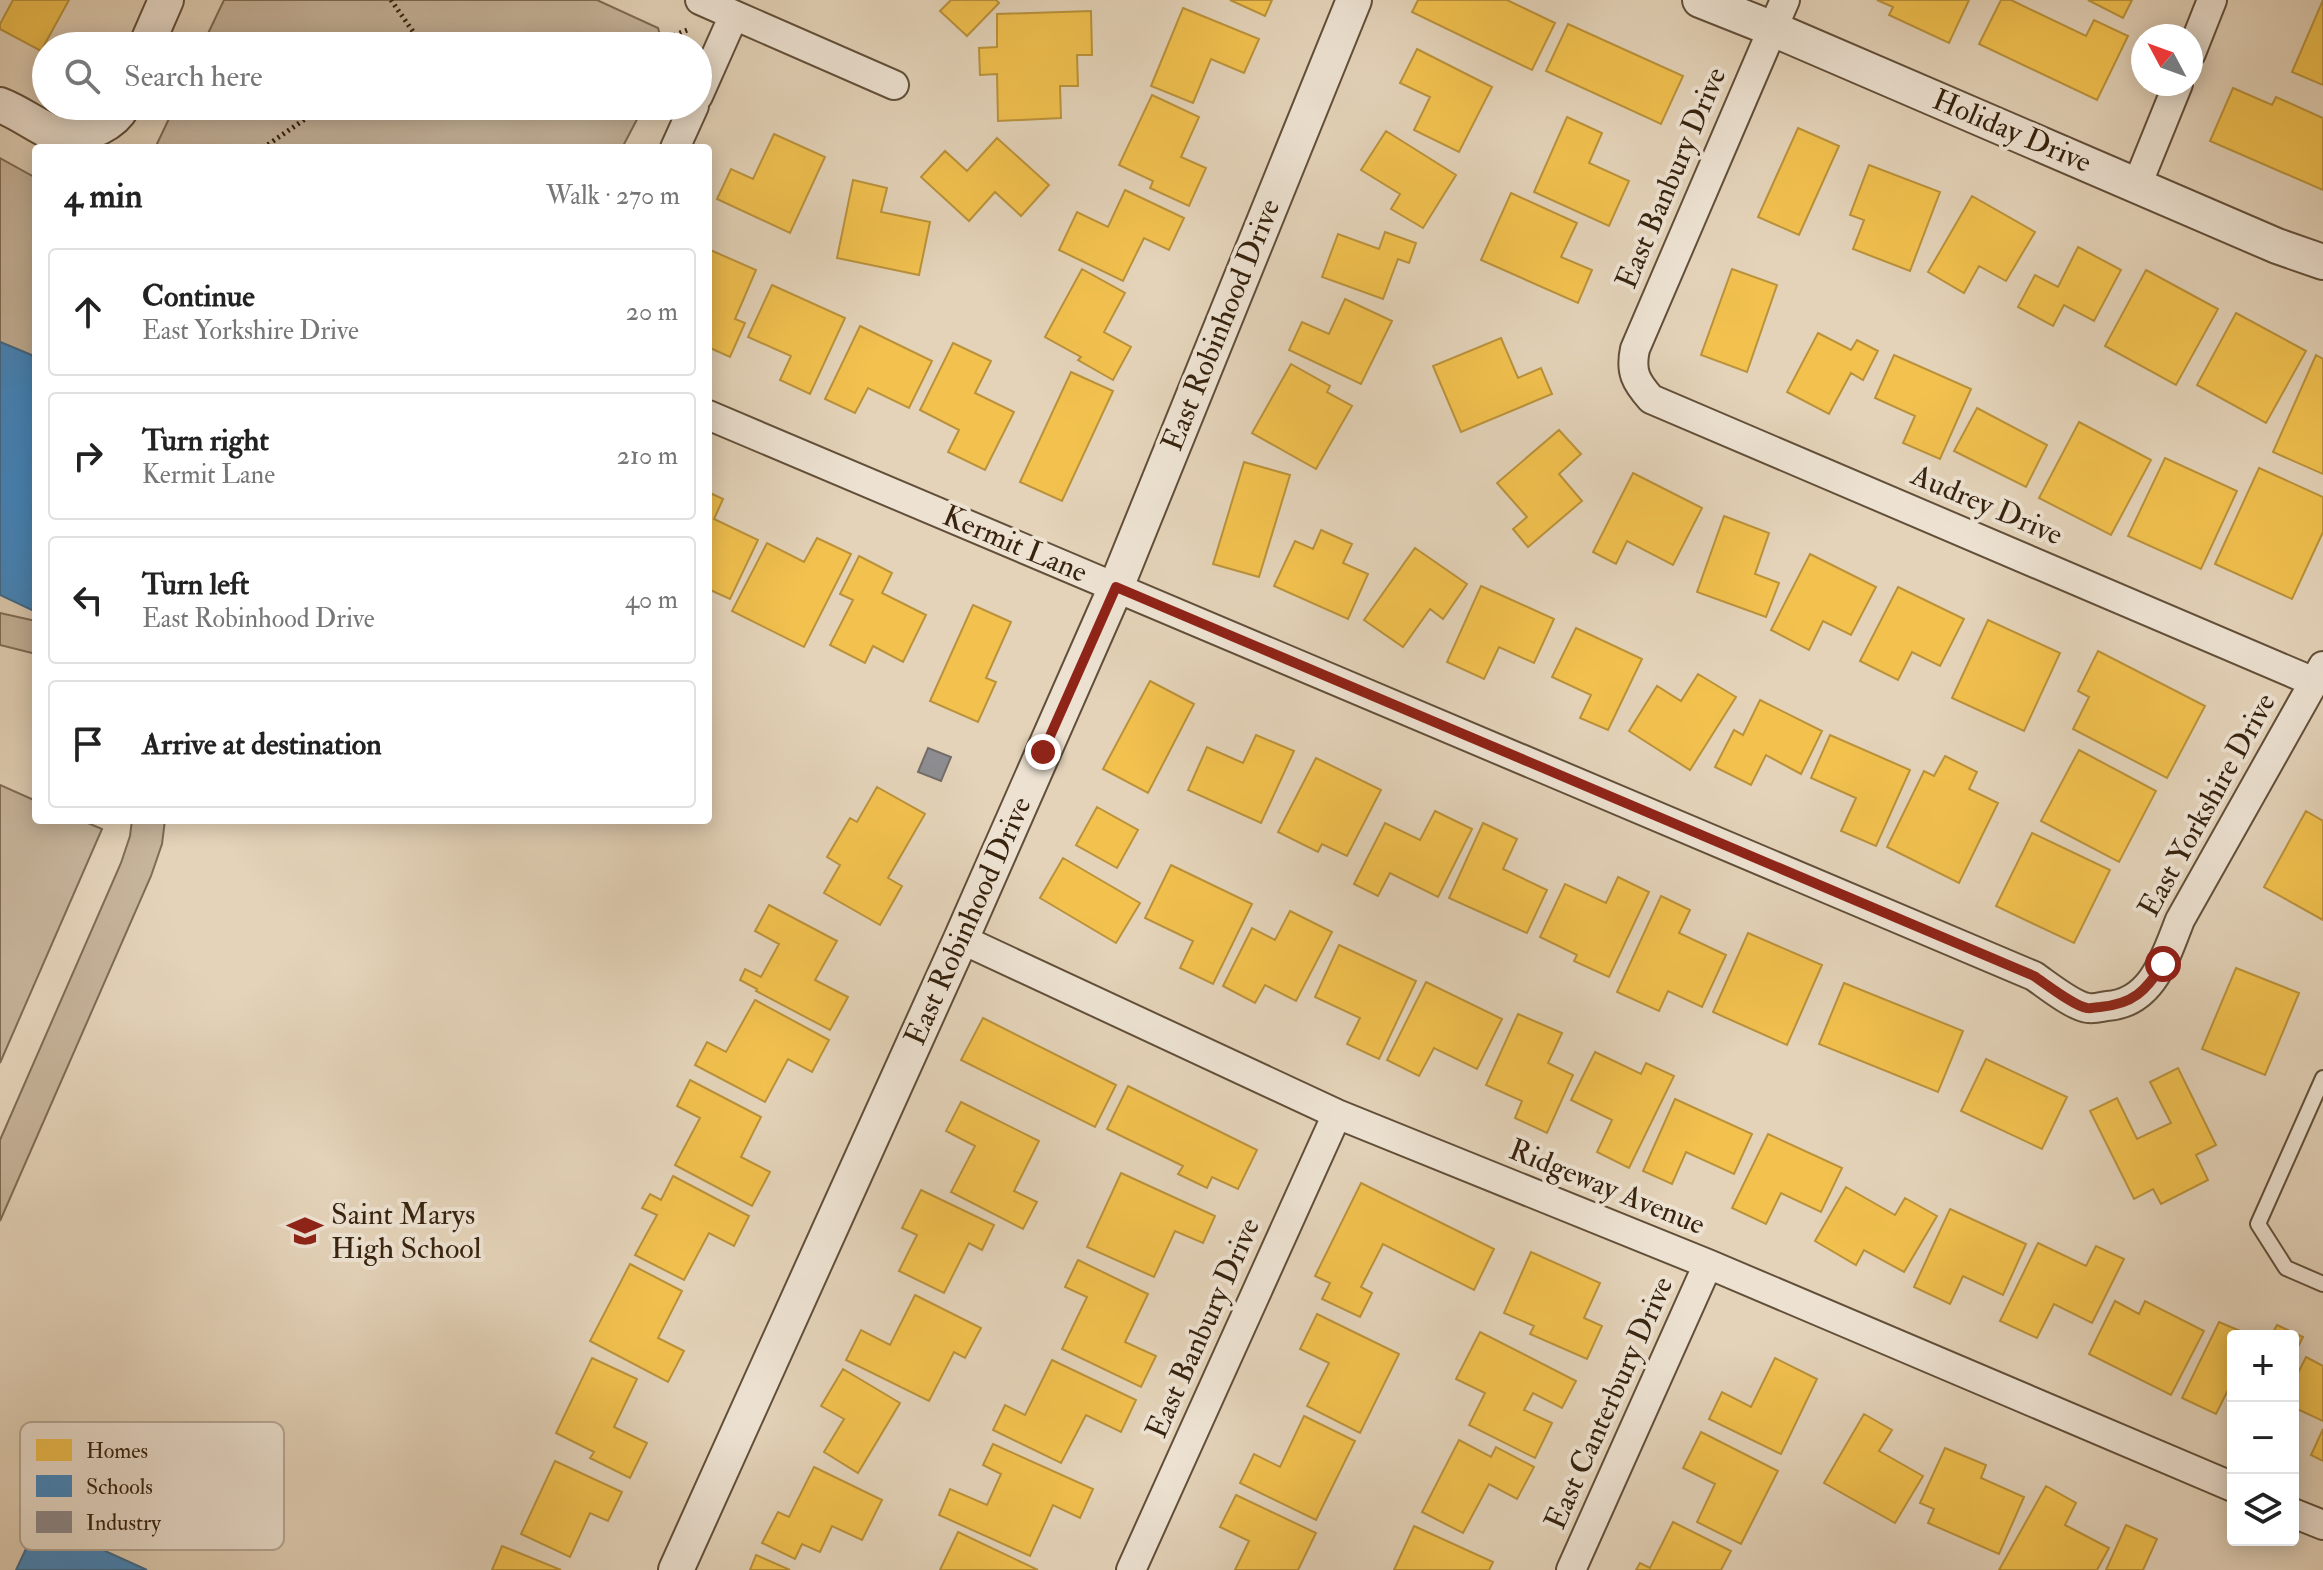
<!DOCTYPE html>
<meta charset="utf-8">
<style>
body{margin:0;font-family:"IM FELL Double Pica",serif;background:#f2f2f2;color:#222}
.controls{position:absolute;right:24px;bottom:24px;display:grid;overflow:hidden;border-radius:8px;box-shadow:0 4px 20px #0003}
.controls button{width:72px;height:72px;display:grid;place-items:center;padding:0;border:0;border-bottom:2px solid #e0e0e0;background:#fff;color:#222;font:40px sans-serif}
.compass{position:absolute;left:2131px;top:24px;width:72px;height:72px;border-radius:50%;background:#fff;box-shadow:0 4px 20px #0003;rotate:311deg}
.stop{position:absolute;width:24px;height:24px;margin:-18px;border:6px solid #8f2418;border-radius:50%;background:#fff}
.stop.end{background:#8f2418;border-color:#fff;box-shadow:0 2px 8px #0008}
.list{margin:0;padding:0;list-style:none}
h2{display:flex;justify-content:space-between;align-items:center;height:104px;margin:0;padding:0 32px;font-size:34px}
h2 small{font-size:26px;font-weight:400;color:#767676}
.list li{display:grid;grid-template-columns:52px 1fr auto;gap:24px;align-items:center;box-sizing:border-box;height:128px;margin:0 16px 16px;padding:0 16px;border:2px solid #e0e0e0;border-radius:8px}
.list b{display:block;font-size:30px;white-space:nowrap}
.list p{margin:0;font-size:26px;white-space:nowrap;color:#767676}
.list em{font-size:26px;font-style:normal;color:#767676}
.icon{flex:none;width:44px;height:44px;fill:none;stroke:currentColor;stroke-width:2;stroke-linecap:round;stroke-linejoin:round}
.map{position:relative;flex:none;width:2323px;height:1570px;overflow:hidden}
.search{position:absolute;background:#fff;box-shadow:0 4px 20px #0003;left:32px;top:32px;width:680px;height:88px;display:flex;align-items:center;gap:20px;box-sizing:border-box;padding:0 28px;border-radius:44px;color:#767676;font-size:30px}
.panel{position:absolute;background:#fff;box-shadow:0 4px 20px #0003;left:32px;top:144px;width:680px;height:680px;border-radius:8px}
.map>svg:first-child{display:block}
</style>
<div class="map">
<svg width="2323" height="1570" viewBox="0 0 2323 1570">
<rect width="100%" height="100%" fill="#e4d3b9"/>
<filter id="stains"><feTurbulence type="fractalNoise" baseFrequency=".0025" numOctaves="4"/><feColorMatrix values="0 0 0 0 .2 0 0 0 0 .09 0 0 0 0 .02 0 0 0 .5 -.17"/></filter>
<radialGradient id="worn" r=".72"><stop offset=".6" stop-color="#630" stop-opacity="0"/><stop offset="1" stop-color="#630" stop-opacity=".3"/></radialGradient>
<path fill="#c7b59c" stroke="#7f6c55" stroke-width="2" d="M224,0h373l61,28 5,18h-461z
M175,106h469l-22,42h-467z
M0,158l36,20v179l-36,-15z
M0,613l36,8v33l-36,-9z
M0,785l36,16v19h45l21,9 -102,234z
M132,820h33l-3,24 -11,32 -151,345v-81l121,-277 9,-27z"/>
<path fill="#f2c14e" stroke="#ba923b" stroke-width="2" d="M13,0h56l-28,51 -41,-22v-5z
M951,0h45l3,3 -32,33 -27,-25z
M1230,0h42l-7,16z
M1418,0h89l48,23 -23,47 -120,-58z
M1877,0h92l-20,43 -60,-28 4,-8z
M2001,0h10l75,36 8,-16 34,16 -31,64 -118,-56z
M2088,0h44l-9,18z
M2323,0v85l-31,-13z
M1183,8l76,31 -15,34 -33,-14 -18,44 -42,-17z
M1091,11l1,44h-15l1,31h-18l1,32 -63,3 -1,-47 -17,1 -1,-27 18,-1v-33z
M1568,24l115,52 -22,48 -115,-53z
M1417,49l75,38 -33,65 -45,-22 16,-33 -30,-14z
M2233,88l39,17 4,-8 47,21v72l-113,-49z
M1152,95l47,22 -18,40 25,11 -17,38 -39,-18 3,-7 -34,-16z
M1567,117l35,16 -13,30 40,18 -20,45 -75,-34z
M1798,128l41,18 -40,89 -41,-18z
M1386,131l70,44 -33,53 -32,-19 9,-15 -39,-24z
M774,134l51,23 -35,76 -73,-34 14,-30 22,10z
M997,138l52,47 -28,31 -26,-24 -26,29 -48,-44 24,-26 22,20z
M1869,165l71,27 -30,79 -57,-22 11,-29 -14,-5z
M853,180l34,8 -6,24 49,10 -11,53 -82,-17z
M1125,190l59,28 -15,32 -25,-12 -21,43 -64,-31 18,-38 31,15z
M1511,193l66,30 -16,34 31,13 -14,33 -97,-43z
M1972,196l63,36 -29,49 -27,-15 -15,27 -36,-21z
M1385,232l31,11 -7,20 -11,-4 -15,40 -61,-22 16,-43 41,15z
M2078,247l43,23 -27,51 -30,-16 -11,21 -35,-19 17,-32 23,12z
M708,249l48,21 -21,49 10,4 -15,34 -22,-10z
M1082,269l43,24 -21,39 27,15 -18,33 -35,-20 3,-3 -36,-20z
M1732,269l45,16 -30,87 -46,-17z
M2146,270l72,39 -42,76 -71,-39z
M772,285l73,33 -35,76 -30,-14 11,-24 -43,-19z
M1345,299l47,22 -31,63 -72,-34 13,-28 27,12z
M2236,313l70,38 -40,72 -69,-38z
M860,326l72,35 -23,47 -41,-20 -13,25 -30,-14z
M1818,333l33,17 6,-10 21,11 -15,29 -12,-7 -22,41 -42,-22z
M1501,338l17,40 23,-10 11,26 -91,38 -28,-66z
M953,343l38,18 -16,32 39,19 -29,58 -37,-18 11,-22 -39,-20z
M1894,355l77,34 -31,70 -37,-16 12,-27 -40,-18z
M2316,355l7,4v115l-50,-22z
M1291,364l39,22 -3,6 25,14 -36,63 -64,-36z
M1071,372l42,19 -51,110 -42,-19z
M1977,408l70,37 -21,42 -72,-36z
M2079,422l72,38 -40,75 -72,-37z
M1559,430l22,24 -22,20 23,27 -54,46 -15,-18 14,-12 -30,-34z
M2165,458l72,33 -36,78 -73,-33z
M1244,462l46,13 -31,102 -46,-13z
M2259,468l64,29v35l-31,67 -77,-35z
M1633,473l69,35 -29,57 -46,-24 -11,23 -23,-12z
M708,492l15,7 -9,20 44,21 -28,59 -22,-10z
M1724,516l45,17 -14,41 24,9 -13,34 -69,-25z
M1321,530l31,14 -9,19 25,11 -20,45 -74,-33 21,-45 18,8z
M817,538l34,16 -47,93 -72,-36 35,-68 37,19z
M1415,548l52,36 -24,35 -13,-10 -27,38 -39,-27z
M1810,554l66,33 -25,48 -28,-14 -14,29 -38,-20z
M859,556l33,17 -10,20 44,22 -23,47 -30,-16 -8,17 -35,-18 23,-45 -13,-6z
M1481,586l73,33 -20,44 -35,-16 -15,32 -37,-17z
M1898,587l66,32 -24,47 -28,-14 -14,28 -38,-19z
M973,605l38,17 -25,56 10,4 -18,40 -48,-21z
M1988,620l72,33 -36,78 -72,-33z
M1576,628l66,31 -34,71 -28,-12 11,-23 -39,-18z
M2098,651l107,55 -38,72 -94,-49 16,-32 -11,-6z
M1698,674l38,23 -46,73 -61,-39 28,-45 24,15z
M1150,681l44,23 -46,89 -45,-24z
M1760,700l62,31 -21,43 -35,-19 -15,30 -36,-18 19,-37 9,5z
M1256,735l38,16 -33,72 -73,-33 19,-43 36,16z
M1830,735l80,35 -34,76 -35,-15 15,-33 -45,-20z
M2079,750l77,41 -37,71 -78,-41z
M1945,756l32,16 -8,17 29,14 -39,80 -72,-36 37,-76 10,5z
M1316,758l65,32 -34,66 -25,-12 -4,8 -40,-20z
M877,787l48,27 -37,64 14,8 -22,39 -56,-32 16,-28 -13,-8 23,-39 7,4z
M1097,807l41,23 -21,38 -41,-23z
M1435,811l37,18 -34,68 -48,-24 -12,23 -24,-12 31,-61 35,17z
M2306,811l17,10v99l-59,-33z
M1483,823l34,16 -14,30 44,21 -20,43 -78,-35z
M2032,833l78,37 -36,73 -78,-37z
M1063,858l77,45 -24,40 -76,-45z
M1171,865l81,39 -39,80 -33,-16 13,-27 -48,-23z
M1618,877l31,15 -40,85 -35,-16 3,-6 -37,-18 25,-53 41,19z
M1661,896l29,14 -11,23 47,22 -24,52 -34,-16 -9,20 -42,-19z
M769,905l68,36 -22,39 33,17 -18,33 -74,-39 1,-2 -17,-9 5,-11 16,8 18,-33 -24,-13z
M1290,911l42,21 -36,69 -31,-16 -10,18 -32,-17 29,-58 23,12z
M1748,933l74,32 -35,80 -74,-33z
M1339,945l77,36 -37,78 -32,-15 13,-26 -45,-21z
M2236,968l63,25 -34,82 -63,-26z
M1426,982l76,37 -25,50 -43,-21 -15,28 -32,-16z
M1844,983l119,48 -25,61 -119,-48z
M755,1000l74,40 -17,32 -24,-13 -23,43 -70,-37 12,-23 19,10z
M1518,1014l44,19 -14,30 25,12 -26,58 -32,-15 7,-17 -36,-16z
M983,1018l133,67 -21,42 -134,-67z
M1595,1052l46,22 5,-11 28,13 -45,92 -32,-16 15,-32 -41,-20z
M1986,1059l81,38 -25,52 -81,-38z
M2178,1068l38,77 -20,10 12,25 -47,24 -8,-15 -19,10 -44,-88 27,-13 20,41 34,-16 -21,-41z
M690,1080l71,37 -20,40 29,15 -18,34 -77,-41 25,-47 -23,-12z
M1128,1086l129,64 -19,39 -26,-12 -5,11 -29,-14 5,-8 -76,-37z
M1675,1099l77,35 -18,40 -48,-22 -14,32 -29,-13z
M961,1102l78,39 -25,50 23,11 -14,27 -72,-37 24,-46 -29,-15z
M1768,1134l74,34 -21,44 -40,-19 -15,31 -34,-16z
M1121,1173l94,43 -12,27 -28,-12 -21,46 -67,-30z
M673,1176l76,40 -15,30 -25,-13 -25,47 -49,-25 22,-40 -15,-7 8,-14 11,6z
M1361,1183l133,66 -20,41 -91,-46 -22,43 11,6 -12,24 -38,-18 8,-16 -15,-7z
M1846,1187l49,28 10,-17 32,18 -33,56 -40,-22 -8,15 -41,-24z
M921,1190l73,35 -12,25 -13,-7 -25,50 -45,-22 18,-36 -15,-7z
M1950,1209l76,35 -23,51 -40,-19 -13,28 -36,-17z
M2038,1243l48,23 10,-20 28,13 -32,64 -38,-19 -17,34 -37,-17z
M1531,1252l69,31 -16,35 18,8 -15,33 -57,-25 4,-8 -30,-13z
M1078,1260l70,34 -23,48 31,14 -15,31 -79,-38 25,-52 -22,-10z
M630,1264l52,27 -24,47 26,13 -16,31 -78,-41z
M915,1295l66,33 -16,30 -11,-6 -25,49 -83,-41 15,-30 29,15z
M2115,1301l24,13 6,-13 59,30 -33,64 -82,-41z
M1317,1314l82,40 -39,79 -53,-27 22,-43 -29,-14z
M2219,1322l33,14h-19v52l-3,-2 -14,28 -34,-16z
M2277,1325l26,12 -10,20v-21h-22z
M1480,1332l96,49 -14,27 -29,-15 -9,17 28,13 -17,35 -66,-33 16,-32 -29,-14z
M2306,1357l17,9v55l-30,-14v-24z
M592,1358l45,21 -23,48 33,16 -17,35 -40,-20 4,-6 -38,-19z
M1775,1358l42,21 -36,75 -72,-35 13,-27 29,15z
M1052,1360l84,40 -15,32 -35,-17 -25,48 -68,-33 12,-25 20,10z
M843,1369l57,34 -42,70 -34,-21 20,-33 -23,-13z
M1864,1414l28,16 -13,21 44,25 -28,47 -71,-40z
M1304,1416l51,25 -39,79 -76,-37 14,-29 26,13z
M2323,1429v32l-12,-6z
M1701,1432l77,39 -37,73 -44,-22 18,-38 -32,-16z
M1459,1440l32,17 5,-10 38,20 -17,32 -28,-15 -26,49 -41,-21z
M993,1444l100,45 -13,29 -27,-13 -23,51 -91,-41 11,-26 37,16 14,-31 -18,-9z
M1945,1448l41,17 -5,13 43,19 -25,57 -71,-31 6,-14 -14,-6z
M555,1461l67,31 -14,29 -18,-8 -20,44 -49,-23z
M814,1467l68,33 -20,40 -30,-14 -12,26 -18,-8 -7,15 -33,-16 16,-31 11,5z
M2046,1486l30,17 -11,22 44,23 -12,22h-98z
M1236,1495l80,38 -18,37h-63l14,-29 -29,-14z
M1673,1522l58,29 -10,19h-85l4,-7 10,5z
M2126,1525l31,14 -14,31h-37z
M1414,1526l79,36 -4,8h-95z
M958,1532l80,38h-98z
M502,1546l59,24h-69z
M756,1555l34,15h-40z"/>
<path fill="#3f88c5" stroke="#3d6a8e" stroke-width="2" d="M0,342l36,15v255l-36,-17z
M39,1521l108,49h-131z"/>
<path fill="#8d8d92" stroke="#736d6a" stroke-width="2" d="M928,748l23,9 -10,24 -23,-9z"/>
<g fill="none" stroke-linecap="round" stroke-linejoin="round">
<g stroke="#624f39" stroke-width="18">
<path id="service" d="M2323,1078l-65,146 28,44 37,16"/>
</g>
<g stroke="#624f39" stroke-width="32">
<path id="minor" d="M1785,0l-150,349c-5,23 1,33 16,50l663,283
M734,15l160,70
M2191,53l21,-53
M698,96l36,-81 -34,-15
M675,148l19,-42
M2137,185l41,-101
M708,415l1326,561c13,9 39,30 54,32 6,1 13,-1 19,-2 46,-3 59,-51 73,-86l143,-254
M961,939l376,175 371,150 525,223
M2293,1513l30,12
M1131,1570l206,-456
M1571,1570l137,-306"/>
</g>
<g stroke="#624f39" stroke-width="38">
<path id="tertiary" d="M1700,0l73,29 504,217 46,16
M146,46l20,-46
M0,105c39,15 55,45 100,22 10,-5 18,-12 23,-21
M676,1570l285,-631 155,-352 238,-587"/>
</g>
<path stroke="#37230e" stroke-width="5" stroke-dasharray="2 4" stroke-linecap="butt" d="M391,0l30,43 -5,3
M421,43l19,3
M646,46l44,-17
M263,148l61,-42"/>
<use href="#service" stroke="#ede2d2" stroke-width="14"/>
<use href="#minor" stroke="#ede2d2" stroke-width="28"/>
<use href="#tertiary" stroke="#ede2d2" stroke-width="34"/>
</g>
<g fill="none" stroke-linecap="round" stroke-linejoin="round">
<path stroke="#8f2418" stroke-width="10" d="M1043,752l73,-165 918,389c12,8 40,30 53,32 4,1 8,-1 13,-1 33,-3 46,-16 63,-43"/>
</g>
<defs>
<g id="school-bare" transform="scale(2.76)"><path d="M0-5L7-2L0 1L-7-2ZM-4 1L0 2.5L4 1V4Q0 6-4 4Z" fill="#8f2418" stroke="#ede2d2" stroke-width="2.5" paint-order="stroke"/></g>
</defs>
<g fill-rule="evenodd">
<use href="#school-bare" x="305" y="1231"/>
</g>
<g text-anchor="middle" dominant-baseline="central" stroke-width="8" stroke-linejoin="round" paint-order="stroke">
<g font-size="30" fill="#37230e" stroke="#ede2d2">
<text transform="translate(2012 131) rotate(23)">Holiday Drive</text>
<text transform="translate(1671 178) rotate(-67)">East Banbury Drive</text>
<text transform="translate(1221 325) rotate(-68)">East Robinhood Drive</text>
<text transform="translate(1987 505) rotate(23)">Audrey Drive</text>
<text transform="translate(1015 544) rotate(23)">Kermit Lane</text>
<text transform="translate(2207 805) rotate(-61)">East Yorkshire Drive</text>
<text transform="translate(968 921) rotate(-66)">East Robinhood Drive</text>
<text transform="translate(1607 1187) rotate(22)">Ridgeway Avenue</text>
<text transform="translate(1203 1328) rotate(-66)">East Banbury Drive</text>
<text transform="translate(1609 1403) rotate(-66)">East Canterbury Drive</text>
</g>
<g font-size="30" fill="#37230e" stroke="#ede2d2" text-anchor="start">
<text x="331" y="1214">Saint Marys<tspan x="331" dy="34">High School</tspan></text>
</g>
</g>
<rect x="20" y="1422" width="264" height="128" rx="12" fill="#ede2d2" stroke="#b6a997" stroke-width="2"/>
<rect x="36" y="1439" width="36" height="22" fill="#f2c14e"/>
<rect x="36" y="1475" width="36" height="22" fill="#3f88c5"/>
<rect x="36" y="1511" width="36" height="22" fill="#8d8d92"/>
<g font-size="22" fill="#37230e">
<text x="86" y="1458">Homes</text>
<text x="86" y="1494">Schools</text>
<text x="86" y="1530">Industry</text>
</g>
<rect width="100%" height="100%" filter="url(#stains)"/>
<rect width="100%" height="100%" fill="url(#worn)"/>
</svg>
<div class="controls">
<button>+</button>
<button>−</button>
<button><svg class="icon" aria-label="layers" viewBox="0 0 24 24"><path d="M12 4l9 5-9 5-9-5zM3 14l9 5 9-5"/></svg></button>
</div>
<svg class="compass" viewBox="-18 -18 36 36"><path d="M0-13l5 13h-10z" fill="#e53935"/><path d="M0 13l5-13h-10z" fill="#767676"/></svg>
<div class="stop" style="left:2163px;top:964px"></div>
<div class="stop end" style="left:1043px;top:752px"></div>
<div class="search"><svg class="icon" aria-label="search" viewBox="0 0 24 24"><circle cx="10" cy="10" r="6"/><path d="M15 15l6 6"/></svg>Search here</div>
<section class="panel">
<h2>4 min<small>Walk · 270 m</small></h2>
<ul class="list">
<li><svg class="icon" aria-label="ahead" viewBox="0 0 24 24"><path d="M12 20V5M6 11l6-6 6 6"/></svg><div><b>Continue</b><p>East Yorkshire Drive</p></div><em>20 m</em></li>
<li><svg class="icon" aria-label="right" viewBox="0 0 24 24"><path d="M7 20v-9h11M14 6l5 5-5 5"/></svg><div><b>Turn right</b><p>Kermit Lane</p></div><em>210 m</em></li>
<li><svg class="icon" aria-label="left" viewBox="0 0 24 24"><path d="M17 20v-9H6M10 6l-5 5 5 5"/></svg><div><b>Turn left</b><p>East Robinhood Drive</p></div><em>40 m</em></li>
<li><svg class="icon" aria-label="arrive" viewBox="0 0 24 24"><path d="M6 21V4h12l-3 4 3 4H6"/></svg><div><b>Arrive at destination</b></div></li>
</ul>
</section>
</div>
